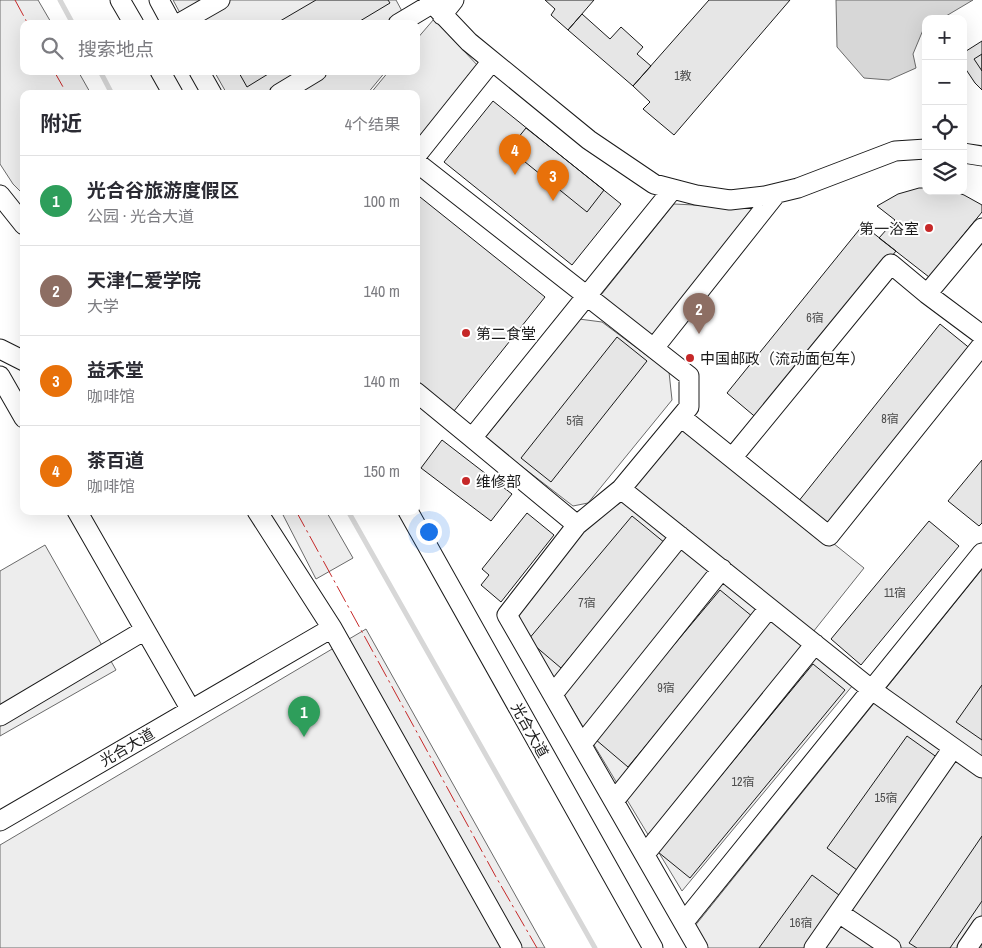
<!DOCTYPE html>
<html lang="zh">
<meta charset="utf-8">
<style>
body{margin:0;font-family:"Archivo Narrow","Noto Sans SC",sans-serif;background:#f7f7f7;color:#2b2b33}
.controls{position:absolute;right:15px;top:15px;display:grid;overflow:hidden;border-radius:10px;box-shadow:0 5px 20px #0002}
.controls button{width:45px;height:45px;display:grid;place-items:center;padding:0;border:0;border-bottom:1px solid #e1e1e2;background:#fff;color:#2b2b33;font:25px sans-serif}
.you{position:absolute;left:428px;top:531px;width:18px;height:18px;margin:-12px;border:4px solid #fff;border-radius:50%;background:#1a73e8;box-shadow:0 0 0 8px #1a73e833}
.badge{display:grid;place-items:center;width:32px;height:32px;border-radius:50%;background:#b45309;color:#fff;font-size:16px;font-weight:700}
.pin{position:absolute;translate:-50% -41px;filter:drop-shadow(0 1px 2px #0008)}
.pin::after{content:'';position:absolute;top:26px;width:18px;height:15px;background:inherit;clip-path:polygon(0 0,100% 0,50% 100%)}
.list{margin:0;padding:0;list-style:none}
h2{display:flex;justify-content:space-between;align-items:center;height:65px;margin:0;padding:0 20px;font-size:21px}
h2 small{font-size:16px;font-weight:400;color:#7c7c81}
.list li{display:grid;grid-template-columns:32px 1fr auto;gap:15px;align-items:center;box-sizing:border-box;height:90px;padding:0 20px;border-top:1px solid #e1e1e2}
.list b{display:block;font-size:19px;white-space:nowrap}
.list p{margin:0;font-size:16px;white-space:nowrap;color:#7c7c81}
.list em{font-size:16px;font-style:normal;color:#7c7c81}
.icon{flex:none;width:28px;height:28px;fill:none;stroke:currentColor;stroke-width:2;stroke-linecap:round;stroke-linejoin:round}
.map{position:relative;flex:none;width:982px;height:948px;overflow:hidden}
.search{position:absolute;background:#fff;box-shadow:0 5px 20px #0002;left:20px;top:20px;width:400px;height:55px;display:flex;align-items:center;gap:12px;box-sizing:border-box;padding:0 18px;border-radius:10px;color:#7c7c81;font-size:19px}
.panel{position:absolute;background:#fff;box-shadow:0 5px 20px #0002;left:20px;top:90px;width:400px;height:425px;border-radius:10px}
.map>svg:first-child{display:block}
</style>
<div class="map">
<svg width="982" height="948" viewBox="0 0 982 948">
<rect width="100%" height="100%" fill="#fff"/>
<path fill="#ededed" stroke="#6a6a6a" d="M0,0h38l14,24h-28v47h54l13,23h-67v101l-11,-11 -13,-20z
M173,0h223l7,13 -18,11h-199z
M434,19l45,48 -63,80v-53h-46l19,-23h27v-31z
M214,71h89l-39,23h-37z
M330,71h56l-19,23h-75z
M674,204l82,4 -103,129 -52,-42z
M579,319l23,3 67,50 3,28 -84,103 -15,3 -88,-68z
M685,424l179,144 -51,64 -179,-144z
M623,501l230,184 -171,206 -167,-277 67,-86z
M281,511h45l27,47 -37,21z
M45,545l71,125 -116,66v-165z
M982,569v379h-276l-12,-21z
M366,629l179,319h-545v-103z"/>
<path fill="#d7d7d7" stroke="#6a6a6a" d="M836,0h137l-32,19h-15v9l-3,2 -10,24 3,14 -27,12 -25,-2 -27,-31z"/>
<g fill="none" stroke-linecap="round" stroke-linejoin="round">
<path stroke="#d7d7d7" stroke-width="5" d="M60,0l13,24
M100,71l12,23
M348,511l247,437"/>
</g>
<path fill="#e6e6e6" stroke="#1a1a1a" d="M316,0h72l2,3 -35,21h-80z
M545,0h49l-26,30 -17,-15 4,-6z
M709,0h81l-116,135 -31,-26 7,-7 -17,-16z
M582,14l28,25 11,-12 22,20 -6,7 14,12 -18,20 -65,-56z
M982,41v49l-7,-7 -12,-18v-12z
M982,54v17l-8,-12z
M238,71h35l-26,16z
M493,101l128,103 -49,61 -128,-103z
M526,128l78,62 -17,22 -78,-63z
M919,188h7v3h27l11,4 18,10v7l-53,65 -50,-39 16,-18 -18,-14 21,-12z
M420,197l125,100 -91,114 -38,-30v-180z
M863,225l33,26 -137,169 -32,-27z
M940,324l32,26 -143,177 -31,-25z
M617,337l30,24 -96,121 -30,-24z
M442,440l70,54 -21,27 -70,-53z
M982,460v63l-3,3 -31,-25z
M527,513l27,22 -53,67 -20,-17 8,-10 -7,-6z
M632,516l33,27 -104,125 -33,-28z
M929,521l30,25 -98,119 -30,-26z
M720,590l33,27 -125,150 -33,-28z
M813,664l32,26 -155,188 -32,-26z
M982,685v55l-26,-18z
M907,736l31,22 -81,112 -30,-22z
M982,836v65l-32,47h-33l-8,-5z
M812,875l31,23 -36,50h-48z"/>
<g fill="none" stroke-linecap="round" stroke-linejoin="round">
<g stroke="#1a1a1a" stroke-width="21">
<path id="minor" d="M120,0l14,24
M159,0l13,24
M429,0l40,42 120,98 65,44 42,11 34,5 35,-4 33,-8 97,-37 31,-2
M442,15l12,-15
M178,24l42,-24
M398,24l35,-21
M160,71l13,23
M199,71l13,23
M279,94l38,-23
M963,153l19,3
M416,156l76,-95
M416,162l273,214v31l-68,82 251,201 110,78
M0,195l24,30
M982,228l-55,66 55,41
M654,348l122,-154
M0,349l24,12
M0,376l24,42
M416,392l56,46
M681,417l51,41 159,-194 36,30
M732,458l97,78 153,-191
M621,489l-44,36 -105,-87 201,-249
M77,511l114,199
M257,511l75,117 180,320
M408,511l245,437
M577,525l-70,90 191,333
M553,694l127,-158
M0,716l145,-86
M582,744l140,-175
M614,801l155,-193
M0,821l332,-193
M645,854l170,-210
M839,913l52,35
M684,922l298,-369
M814,948l139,-200
M967,948l15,-22"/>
</g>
<use href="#minor" stroke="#fff" stroke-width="19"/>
<path stroke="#c62828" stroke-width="1" stroke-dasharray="18 4 2.5 4" stroke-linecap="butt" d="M15,0l13,24
M54,71l13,23
M296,511l200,366 41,71"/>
</g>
<g fill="#c62828" stroke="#fff" stroke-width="2">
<circle cx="929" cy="228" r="5"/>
<circle cx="466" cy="333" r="5"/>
<circle cx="690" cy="358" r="5"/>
<circle cx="466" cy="481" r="5"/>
</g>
<g text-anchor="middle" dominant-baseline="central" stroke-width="4" stroke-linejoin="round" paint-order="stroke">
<g font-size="12" fill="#4d4d4d">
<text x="683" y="76">1教</text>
<text x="815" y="318">6宿</text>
<text x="890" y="419">8宿</text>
<text x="575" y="421">5宿</text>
<text x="895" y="593">11宿</text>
<text x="587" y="603">7宿</text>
<text x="666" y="688">9宿</text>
<text x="743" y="782">12宿</text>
<text x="886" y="798">15宿</text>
<text x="801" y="923">16宿</text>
</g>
<g font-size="15" fill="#1a1a1a" stroke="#fff" text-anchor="start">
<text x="919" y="228" text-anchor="end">第一浴室</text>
<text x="476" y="333">第二食堂</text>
<text x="700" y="358">中国邮政（流动面包车）</text>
<text x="476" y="481">维修部</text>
</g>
<g font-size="15" fill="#1a1a1a" stroke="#fff">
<text transform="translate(530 730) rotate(61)">光合大道</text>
<text transform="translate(127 747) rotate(-30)">光合大道</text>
</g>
</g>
</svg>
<div class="controls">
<button>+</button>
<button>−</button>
<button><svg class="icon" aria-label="locate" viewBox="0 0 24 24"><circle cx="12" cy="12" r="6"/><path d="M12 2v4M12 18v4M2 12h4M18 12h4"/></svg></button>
<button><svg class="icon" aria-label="layers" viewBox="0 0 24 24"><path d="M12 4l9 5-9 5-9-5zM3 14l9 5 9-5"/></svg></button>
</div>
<div class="you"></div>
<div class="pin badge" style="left:304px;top:737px;background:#2e9e5b">1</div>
<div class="pin badge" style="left:699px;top:334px;background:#8d6e63">2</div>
<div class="pin badge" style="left:553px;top:201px;background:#e8710a">3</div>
<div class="pin badge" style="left:515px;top:175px;background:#e8710a">4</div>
<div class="search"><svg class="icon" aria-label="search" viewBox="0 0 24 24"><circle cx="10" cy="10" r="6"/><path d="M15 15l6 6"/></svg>搜索地点</div>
<section class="panel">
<h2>附近<small>4个结果</small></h2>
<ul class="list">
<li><span class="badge" style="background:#2e9e5b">1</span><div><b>光合谷旅游度假区</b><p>公园 · 光合大道</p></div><em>100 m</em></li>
<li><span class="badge" style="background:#8d6e63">2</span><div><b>天津仁爱学院</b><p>大学</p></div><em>140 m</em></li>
<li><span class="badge" style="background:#e8710a">3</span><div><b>益禾堂</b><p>咖啡馆</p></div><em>140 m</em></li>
<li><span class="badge" style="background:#e8710a">4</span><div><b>茶百道</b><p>咖啡馆</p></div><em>150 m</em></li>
</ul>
</section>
</div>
